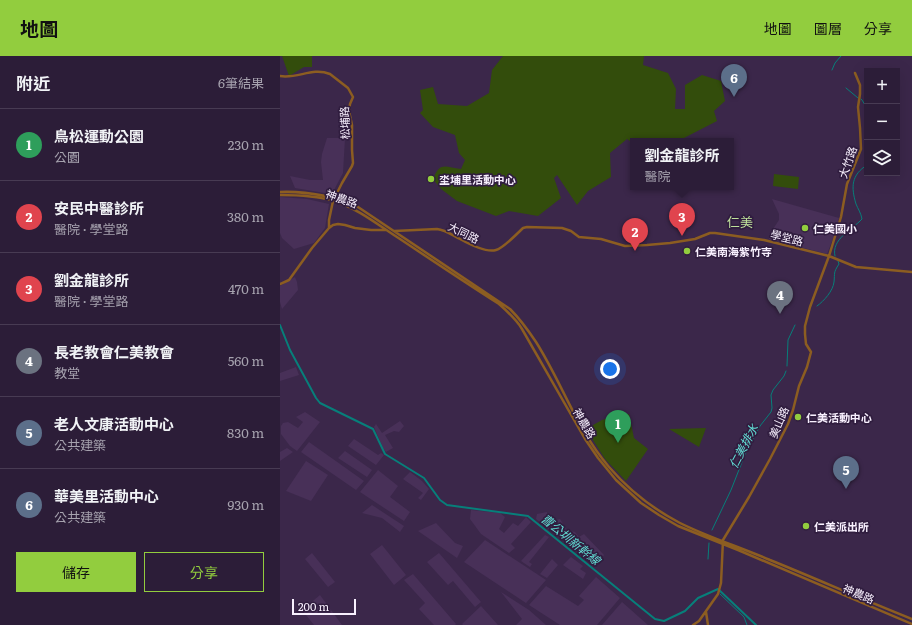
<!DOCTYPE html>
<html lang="zh-TW">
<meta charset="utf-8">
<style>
body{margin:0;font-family:Literata,"Noto Sans TC",serif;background:#342640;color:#f1f3f6}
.controls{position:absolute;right:12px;top:12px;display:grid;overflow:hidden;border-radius:0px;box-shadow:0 4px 16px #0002}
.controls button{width:36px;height:36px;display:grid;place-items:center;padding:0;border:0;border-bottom:1px solid #483b53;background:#2c1d38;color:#f1f3f6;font:20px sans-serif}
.scale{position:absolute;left:12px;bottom:10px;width:64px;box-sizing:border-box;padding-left:4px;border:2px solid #f8f0fe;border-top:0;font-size:11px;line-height:14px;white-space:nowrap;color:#f8f0fe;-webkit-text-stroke:3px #301d3f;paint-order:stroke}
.you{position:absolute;left:330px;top:313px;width:14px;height:14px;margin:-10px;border:3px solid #fff;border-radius:50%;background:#1a73e8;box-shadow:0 0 0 6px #1a73e833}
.badge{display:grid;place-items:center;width:26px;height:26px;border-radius:50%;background:#92cd3e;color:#fff;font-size:13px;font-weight:700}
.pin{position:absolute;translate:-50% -33px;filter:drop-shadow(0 1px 2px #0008)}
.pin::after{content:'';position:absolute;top:21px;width:14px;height:12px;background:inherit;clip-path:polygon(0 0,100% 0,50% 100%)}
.popup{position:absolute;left:350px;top:82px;width:104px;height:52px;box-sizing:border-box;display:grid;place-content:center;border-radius:0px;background:#2c1d38;filter:drop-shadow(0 1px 3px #0005);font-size:13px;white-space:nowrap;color:#a6a2ae}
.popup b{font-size:15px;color:#f1f3f6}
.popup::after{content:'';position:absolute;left:50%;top:100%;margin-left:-8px;border:8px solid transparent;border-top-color:#2c1d38}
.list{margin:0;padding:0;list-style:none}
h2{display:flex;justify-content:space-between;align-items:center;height:52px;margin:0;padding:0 16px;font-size:17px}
h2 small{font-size:13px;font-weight:400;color:#a6a2ae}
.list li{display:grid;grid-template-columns:26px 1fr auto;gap:12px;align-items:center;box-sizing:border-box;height:72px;padding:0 16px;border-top:1px solid #483b53}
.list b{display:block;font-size:15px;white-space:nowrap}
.list p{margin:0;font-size:13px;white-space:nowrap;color:#a6a2ae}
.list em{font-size:13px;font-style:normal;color:#a6a2ae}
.actions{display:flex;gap:8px;padding:12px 16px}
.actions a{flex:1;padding:9px 0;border:1px solid #92cd3e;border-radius:0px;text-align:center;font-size:14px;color:#92cd3e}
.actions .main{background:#92cd3e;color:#111}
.icon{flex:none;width:22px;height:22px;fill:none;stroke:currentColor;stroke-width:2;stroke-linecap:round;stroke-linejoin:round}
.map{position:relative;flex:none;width:632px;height:569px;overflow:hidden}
header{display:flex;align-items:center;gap:24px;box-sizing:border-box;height:56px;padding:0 20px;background:#92cd3e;color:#111}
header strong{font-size:19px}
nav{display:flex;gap:22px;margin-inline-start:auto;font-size:14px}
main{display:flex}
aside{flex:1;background:#2c1d38}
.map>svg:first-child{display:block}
</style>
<header>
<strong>地圖</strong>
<nav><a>地圖</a><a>圖層</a><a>分享</a></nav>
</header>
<main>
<aside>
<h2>附近<small>6筆結果</small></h2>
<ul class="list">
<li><span class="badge" style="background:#2e9e5b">1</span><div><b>鳥松運動公園</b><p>公園</p></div><em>230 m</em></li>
<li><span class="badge" style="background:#e0444e">2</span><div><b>安民中醫診所</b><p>醫院 · 學堂路</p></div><em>380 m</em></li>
<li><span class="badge" style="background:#e0444e">3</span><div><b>劉金龍診所</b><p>醫院 · 學堂路</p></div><em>470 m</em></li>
<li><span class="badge" style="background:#6b7280">4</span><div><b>長老教會仁美教會</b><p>教堂</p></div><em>560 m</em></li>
<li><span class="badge" style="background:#5c6f8a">5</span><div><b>老人文康活動中心</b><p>公共建築</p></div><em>830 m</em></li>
<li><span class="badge" style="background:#5c6f8a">6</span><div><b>華美里活動中心</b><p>公共建築</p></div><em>930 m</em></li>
</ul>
<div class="actions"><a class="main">儲存</a><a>分享</a></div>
</aside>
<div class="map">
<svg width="632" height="569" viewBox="0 0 632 569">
<rect width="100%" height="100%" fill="#3b274a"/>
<path fill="#483058" d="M47,82h18l-2,35 -9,17 -3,4 -36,-6 -5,-12 20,4h13l-2,-18 1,-8z
M0,141l27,2 22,5 -4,24 -11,15 -20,6 -12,-11 -2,-5z
M492,143l67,19 -5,18 -7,18 -58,-15v-4l10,-15v-6z
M15,221l2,5 1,8 -16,19 -2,-7v-16z
M16,311l3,8 -19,6v-8z
M25,356l15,10 -23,29 -7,-5 -9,-12v-8l2,-3 5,-1 10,6 5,-6 -7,-5z
M120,365l4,5 -5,6 -5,-1 -9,4 8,13 -7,4 -3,-4 -9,-21 2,-3 6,9z
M74,383l24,16 3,-2 3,2 -8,10 -28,-19z
M29,386l55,39 -8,9 -55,-38z
M7,392l6,4 -13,9v-9z
M65,395l27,19 -5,7 -29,-19z
M26,405l22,14 -17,26 -25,-10z
M98,414l20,16 -8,11 20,15 -6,9 -44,-29z
M130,416l12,9 7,8 -8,11 -3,-2 5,-5 -20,-14z
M92,449l32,21 -4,6 -18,-14 -20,-5z
M191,454l29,3 5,4 -6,12 5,4 9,-10 5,3 8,-9 5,5 -20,22 4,4 -6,5 -28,-19 -11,-15z
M267,456l2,10 11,-3 7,11 8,2 4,5 5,-3 20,21 -6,8 -3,1 -34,-29 -2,2 -23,-18 1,-5z
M156,467l19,20 8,3 -6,12 -39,-27z
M265,479l4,2 -20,25 3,2 -2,3 -9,-6z
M205,484l61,40 -20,23 -62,-41z
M102,489l24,30 -12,10 -24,-31z
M32,497l23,29 -7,5 -23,-28z
M159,497l42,49 -6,5 -22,-26 -5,4 -21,-23z
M291,501l12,9 -3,3 6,4 -3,6 -20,-14z
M272,503l6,6 -11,13 -7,-4z
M133,518l43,50 -1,1h-21l-15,-16 6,-6 -21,-23z
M316,521l24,21 -23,27h-37l-31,-20 17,-19 32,20 6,-6 -5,-4z
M221,536l28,18 17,15h-30l6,-6z
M40,539l22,30h-28l-12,-15z
M342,546l26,23h-46z
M201,550l17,19h-35l-1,-1z"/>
<path fill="#334d0c" d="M2,0h30v11h-8l-15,9z
M223,0h141l-1,9 25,8 8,16 -1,20h10v-24l17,-10 19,6 4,20 -11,10 3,10 -33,17v3h-51v2l-6,-4 -17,14 1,24 -23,14 -11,14 -20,-30 -3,3 7,20 -23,18 -29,-5 -13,5 -39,-15 -16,-12 -8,-10c7,-18 12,-12 28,-10l4,-9 -6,-7 -4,-18 -22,-8 -13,-14 3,-3 -3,-20 13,-3 5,17 29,2 22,-13 3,-23z
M494,118l25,3 -1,12 -25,-3z
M349,358l5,24 14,11 -22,32 -21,-22 -19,-30 16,-9 10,-3z
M426,372l-7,19 -30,-18z"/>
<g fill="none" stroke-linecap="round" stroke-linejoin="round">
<path stroke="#077f7a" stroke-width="1" d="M552,14l3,-7 6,-7
M566,32l12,10
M581,43l1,1 3,5v8l2,6
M555,200c-4,-17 17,-26 27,-37 -1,-6 -4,-10 -6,-15 -5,-17 -5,-29 11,-39
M537,250c7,-5 16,-15 17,-24 1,-9 -1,-9 5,-18l-1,-3
M507,310l1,-26 7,-15
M432,474l19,-40 15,-38 14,-26 11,-14 1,-4 -1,-13 2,-5 11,-14 2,-5
M428,503l1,-16
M440,538l24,23 3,8"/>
<path stroke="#077f7a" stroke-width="2" d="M0,269l10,25 26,48 4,5 53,26 12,25 39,24 16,22 7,5 81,11 127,103 9,2 21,-10 13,-13 20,-9 38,36"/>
<path stroke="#8c5d21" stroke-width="2.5" d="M0,20c18,3 32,-9 50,-2l18,14 5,9 -3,7 -1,7 3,14v25l1,13 -1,3 -10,17 -9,18 -4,19v8
M0,136c27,-1 53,4 78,15l152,102c10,10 18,21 26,33 26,41 41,88 73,125 20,23 44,42 71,56 28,14 60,24 90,37 47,19 94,40 142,59
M0,139c18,0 37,1 54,6 25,8 44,24 66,38 33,22 66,44 99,65 9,8 17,15 23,25l63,110 13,19 18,22 25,23 18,12 19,11 60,24 174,74
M114,175l43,-2c9,1 15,6 23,10 9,5 26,14 36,11 7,-2 21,-16 27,-22l4,-1 35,1 9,3 8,6 22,2 24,7 22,-1 23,-2 25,-4 15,-6h5l49,7 65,16 27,11 56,5
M0,228l9,-4 23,-32 17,-20 4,-3 5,-1 7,1 10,3 16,2h14
M426,556l2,13
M413,569l6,-4 19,-27 3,-11 2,-43 26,-43 21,-38 18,-35 5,-14 6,-24 8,-19 4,-15 -5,-8 -1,-10v-8l5,-19 19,-51 12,-39 6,-33 14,-35 -1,-21 -2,-21 2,-13v-9l-5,-12"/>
</g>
<g fill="#92cd3e" stroke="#301d3f" stroke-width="1.5">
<circle cx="151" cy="123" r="4"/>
<circle cx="525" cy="172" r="4"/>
<circle cx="407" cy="195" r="4"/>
<circle cx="518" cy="361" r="4"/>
<circle cx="526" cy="470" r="4"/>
</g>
<g text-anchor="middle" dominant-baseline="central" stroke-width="3.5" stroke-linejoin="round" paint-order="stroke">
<g font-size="11" fill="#f8f0fe" stroke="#301d3f">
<text transform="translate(64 67) rotate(-92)">松埔路</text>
<text transform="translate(567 106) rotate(-71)">大竹路</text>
<text transform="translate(62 142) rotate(19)">神農路</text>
<text transform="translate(184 176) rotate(26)">大同路</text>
<text transform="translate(507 181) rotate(14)">學堂路</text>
<text transform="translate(498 366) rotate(-67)">美山路</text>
<text transform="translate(305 367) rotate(60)">神農路</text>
<text transform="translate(579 537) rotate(23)">神農路</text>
</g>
<g font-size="11" font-weight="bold" fill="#f8f0fe" stroke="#301d3f" text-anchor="start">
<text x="159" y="123">坔埔里活動中心</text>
<text x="533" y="172">仁美國小</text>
<text x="415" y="195">仁美南海紫竹寺</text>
<text x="526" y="361">仁美活動中心</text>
<text x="534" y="470">仁美派出所</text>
</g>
<g font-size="12" font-style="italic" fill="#62ddd4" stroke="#301d3f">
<text transform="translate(463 390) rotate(-62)">仁美排水</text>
<text transform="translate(291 483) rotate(39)">曹公圳新幹線</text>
</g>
<g font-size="13" fill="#bfe19b" stroke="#301d3f">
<text x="460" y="165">仁美</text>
</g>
</g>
</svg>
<div class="controls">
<button>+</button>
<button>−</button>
<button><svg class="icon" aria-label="layers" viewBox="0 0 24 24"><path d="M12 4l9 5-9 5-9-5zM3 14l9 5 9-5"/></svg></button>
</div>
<div class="scale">200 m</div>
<div class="you"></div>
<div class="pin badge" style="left:338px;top:387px;background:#2e9e5b">1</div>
<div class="pin badge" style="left:355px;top:195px;background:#e0444e">2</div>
<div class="pin badge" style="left:402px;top:180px;background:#e0444e">3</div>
<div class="popup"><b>劉金龍診所</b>醫院</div>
<div class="pin badge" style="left:500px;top:258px;background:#6b7280">4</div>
<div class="pin badge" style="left:566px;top:433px;background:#5c6f8a">5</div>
<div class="pin badge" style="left:454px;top:41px;background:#5c6f8a">6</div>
</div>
</main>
